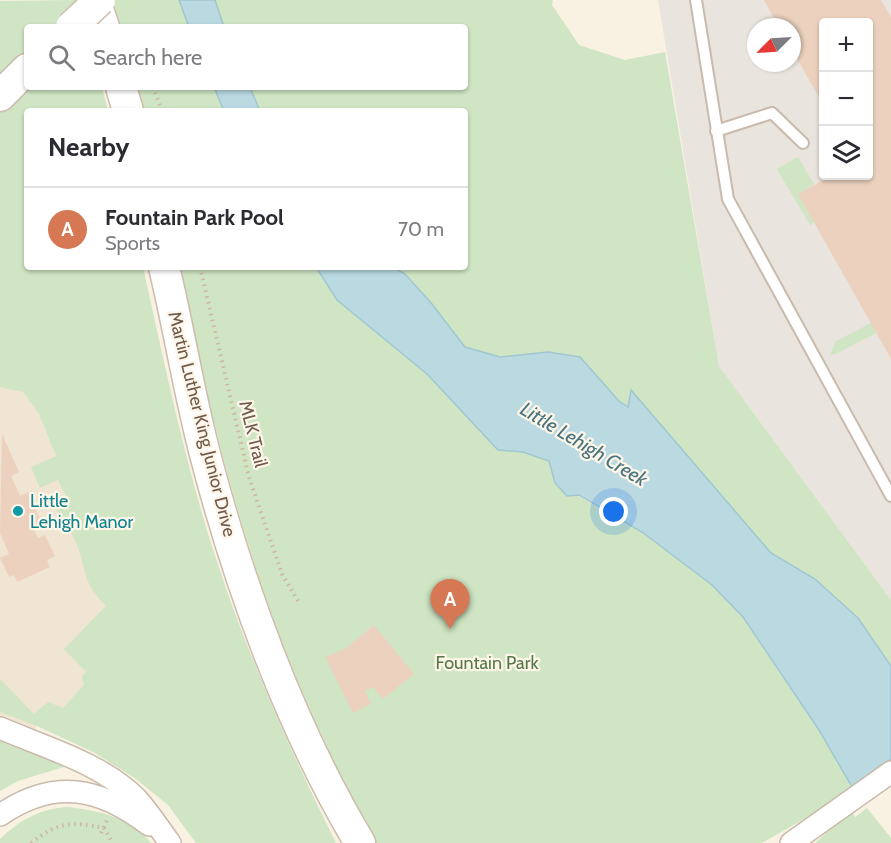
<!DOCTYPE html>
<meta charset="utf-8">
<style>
body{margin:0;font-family:Cabin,sans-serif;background:#f7f7f7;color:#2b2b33}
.controls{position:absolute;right:18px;top:18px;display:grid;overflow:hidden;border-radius:6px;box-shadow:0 2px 4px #0004}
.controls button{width:54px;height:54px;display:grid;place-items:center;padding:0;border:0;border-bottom:2px solid #e1e1e2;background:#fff;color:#2b2b33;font:30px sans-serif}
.compass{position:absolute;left:747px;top:18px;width:54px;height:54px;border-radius:50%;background:#fff;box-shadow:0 2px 4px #0004;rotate:246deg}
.you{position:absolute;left:614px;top:512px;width:21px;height:21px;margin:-15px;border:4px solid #fff;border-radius:50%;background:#1a73e8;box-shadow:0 0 0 9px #1a73e833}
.badge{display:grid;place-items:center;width:39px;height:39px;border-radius:50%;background:#d77854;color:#fff;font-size:20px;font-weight:700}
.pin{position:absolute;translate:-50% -50px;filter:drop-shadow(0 2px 3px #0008)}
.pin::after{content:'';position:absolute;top:32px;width:21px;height:18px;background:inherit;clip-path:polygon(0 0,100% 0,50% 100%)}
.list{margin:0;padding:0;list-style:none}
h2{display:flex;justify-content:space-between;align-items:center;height:78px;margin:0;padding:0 24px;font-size:26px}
h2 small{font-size:20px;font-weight:400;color:#7c7c81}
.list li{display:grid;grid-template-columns:39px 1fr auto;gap:18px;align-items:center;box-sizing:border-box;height:84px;padding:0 24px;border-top:2px solid #e1e1e2}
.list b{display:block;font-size:22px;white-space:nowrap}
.list p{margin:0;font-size:20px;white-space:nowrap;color:#7c7c81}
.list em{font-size:20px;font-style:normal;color:#7c7c81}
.icon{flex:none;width:33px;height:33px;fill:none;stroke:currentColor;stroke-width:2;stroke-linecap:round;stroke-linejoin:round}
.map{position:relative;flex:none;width:891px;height:843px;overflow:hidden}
.search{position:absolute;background:#fff;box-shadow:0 2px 4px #0004;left:24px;top:24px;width:444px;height:66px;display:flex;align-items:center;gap:15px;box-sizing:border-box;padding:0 21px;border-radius:6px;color:#7c7c81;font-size:22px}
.panel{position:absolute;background:#fff;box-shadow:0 2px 4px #0004;left:24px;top:108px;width:444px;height:162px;border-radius:6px}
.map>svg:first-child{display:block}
</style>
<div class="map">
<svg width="891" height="843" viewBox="0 0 891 843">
<rect width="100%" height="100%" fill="#f9f2e3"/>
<path fill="#f0e4d2" d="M0,380l23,12 16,22 28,68 46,129 -5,53 -26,39 -45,22 -3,8 -34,-14z"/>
<path fill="#e9e4dd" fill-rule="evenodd" d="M658,0h233v600l-172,-234zM824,22h44v154h-44zM756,27h36v36h-36z"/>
<path fill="#cfe5c3" d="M76,0l8,27h-57v60h75l6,24h-81v156h116c20,90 39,181 66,270 33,106 78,207 127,306h-140l-28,-38 -32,-26 -41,-26 -58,-27 -37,-14v-33l34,35 14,-12 15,6 21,-23 -2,-9 4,-4 -22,-23 42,-43c-22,-22 -19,-31 -28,-59 -5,-14 -17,-29 -24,-42l13,-7 -9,-18 -18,8 -9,-21 25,-11 -17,-42 -16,-22 -23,-5v-386z
M113,0h66l10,27h-69z
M215,0h338l-1,5 27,40 46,15 40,-8 54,314 172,234v66l-33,-48 -43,-39 -44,-26 -140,-163 -3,17 -80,-55 -48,5 -35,-10 -33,-43 -27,-29 -12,-8h72v-156h-205l-10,-24h215v-60h-241z
M137,87h77l10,24h-81z
M798,157l16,27 -15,10 16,28 -5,3 -33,-56z
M178,267h138l21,33 90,74 71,76 25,2 26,9 6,22 87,49 70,53 31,32 76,113 33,57 -27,20 -63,36h-386c-20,-32 -35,-66 -51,-101 -73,-151 -111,-312 -147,-475z
M871,323l5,10 -40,21 -6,1 6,-14z
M0,739l62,25 2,3 -46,14 -18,10z
M67,807c30,3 66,11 84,36h-151v-4c20,-19 39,-30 67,-32z
M867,808l24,30v5h-76l36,-32 4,6z"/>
<path fill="#bad9e1" stroke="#a1c7d1" stroke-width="1.5" d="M179,0h36l9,27h-35z
M214,87h36l10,24h-36z
M316,267h77l12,7 27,30 33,43 35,10 48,-5 32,5 39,44 9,6 3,-17 140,163 44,26 43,39 33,48v93l-39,28 -33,-57 -76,-113 -31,-32 -70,-53 -63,-37 -12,1 -12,-13 -6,-22 -26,-9 -25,-2 -71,-76 -90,-74z"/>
<path fill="#ecd2be" d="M764,0h117l10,17v342l-93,-165 32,-18h38v-154h-44v84l-32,-56v-23h-13z
M2,434l17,38 -8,4 9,20 8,-4 15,34 -9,4 4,8 7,-3 10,21 -8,4 3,7 -33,15 -3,-7 -5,2 -9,-19 9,-4 -9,-21z
M374,625l40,49 -31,25 -10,-12 -8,4 6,13 -18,9 -28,-56 20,-8z"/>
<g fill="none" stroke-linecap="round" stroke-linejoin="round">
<g stroke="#c9baab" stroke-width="14">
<path id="service" d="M696,0l32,199 163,297
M716,131l56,-18 31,30"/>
</g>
<g stroke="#c9baab" stroke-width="24">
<path id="minor" d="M0,728c44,19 101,35 136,70 12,13 23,30 34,45
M0,815c54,-37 99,-28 149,10
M791,843l100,-71"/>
</g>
<g stroke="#cebcac" stroke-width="33">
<path id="secondary" d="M95,0l9,27
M121,87l7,24
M0,96l27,-27
M164,267c15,62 25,126 41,187 34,131 85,272 155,389"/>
</g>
<path stroke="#d0b6a1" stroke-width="4" stroke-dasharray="1.5 4.5" stroke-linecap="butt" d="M153,87l9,24
M200,267l49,210 33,97 16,27
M101,833l6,-13
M31,843c27,-21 40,-22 73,-15l9,15"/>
<use href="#service" stroke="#fff" stroke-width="10"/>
<use href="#minor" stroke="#fff" stroke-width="21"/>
<use href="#secondary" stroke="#fff" stroke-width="30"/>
<g stroke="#cebcac" stroke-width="33" stroke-linecap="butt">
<path id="secondary-bridge" d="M71,27l29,-27"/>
</g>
<use href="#secondary-bridge" stroke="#fff" stroke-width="30"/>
</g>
<circle fill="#0f9aa8" stroke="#fdf6e9" stroke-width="2" cx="18" cy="511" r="6"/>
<g text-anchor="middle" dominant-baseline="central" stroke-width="4.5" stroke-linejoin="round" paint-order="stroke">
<g font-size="18" fill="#6f5a4c" stroke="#fdf6e9">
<text transform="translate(202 424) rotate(76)">Martin Luther King Junior Drive</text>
<text transform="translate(253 434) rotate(76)">MLK Trail</text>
</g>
<g font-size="18" fill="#0d838f" stroke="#fdf6e9" text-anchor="start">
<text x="30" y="501">Little<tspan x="30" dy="21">Lehigh Manor</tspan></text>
</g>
<g font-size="18" fill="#547948" stroke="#fdf6e9">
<text x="487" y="663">Fountain Park</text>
</g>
<g font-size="20" font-style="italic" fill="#487480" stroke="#fdf6e9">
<text transform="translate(584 444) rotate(31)">Little Lehigh Creek</text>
</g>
</g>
</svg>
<div class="controls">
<button>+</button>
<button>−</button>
<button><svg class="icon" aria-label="layers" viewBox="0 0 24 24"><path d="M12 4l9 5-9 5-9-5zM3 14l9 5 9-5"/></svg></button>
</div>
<svg class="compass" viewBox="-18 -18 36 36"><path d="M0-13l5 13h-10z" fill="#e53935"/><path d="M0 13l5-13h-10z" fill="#7c7c81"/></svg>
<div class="you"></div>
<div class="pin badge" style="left:450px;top:629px">A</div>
<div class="search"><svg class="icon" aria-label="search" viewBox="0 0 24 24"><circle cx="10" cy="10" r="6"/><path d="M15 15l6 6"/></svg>Search here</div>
<section class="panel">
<h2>Nearby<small></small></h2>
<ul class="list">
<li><span class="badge">A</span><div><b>Fountain Park Pool</b><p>Sports</p></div><em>70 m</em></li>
</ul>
</section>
</div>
